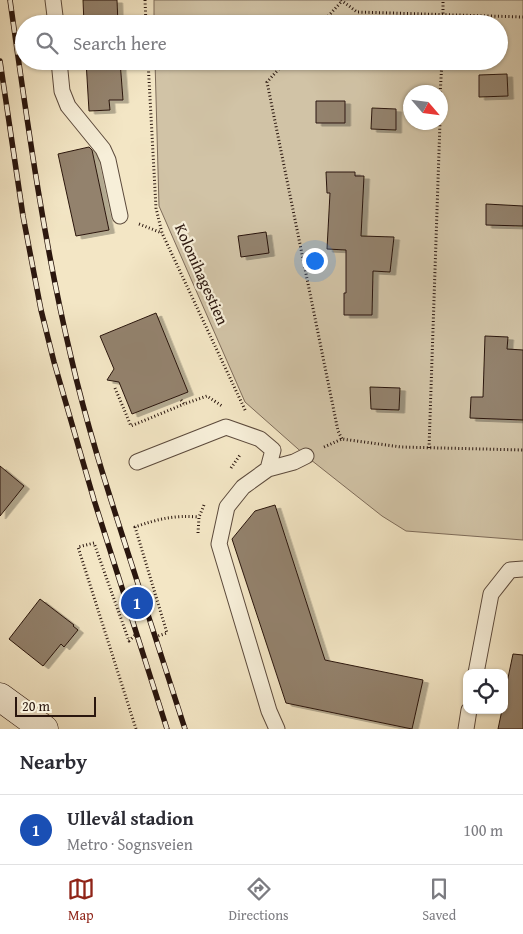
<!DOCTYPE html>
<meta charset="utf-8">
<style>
body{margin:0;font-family:"Gentium Book Plus",serif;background:#f7f7f7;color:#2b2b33}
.controls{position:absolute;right:15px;bottom:15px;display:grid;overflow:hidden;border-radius:10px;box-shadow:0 1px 4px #0004}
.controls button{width:45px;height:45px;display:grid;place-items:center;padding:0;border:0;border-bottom:1px solid #e1e1e2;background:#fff;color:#2b2b33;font:25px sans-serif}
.compass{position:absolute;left:403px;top:85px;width:45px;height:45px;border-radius:50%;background:#fff;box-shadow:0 1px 4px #0004;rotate:118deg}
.scale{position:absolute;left:15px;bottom:12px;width:81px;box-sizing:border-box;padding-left:5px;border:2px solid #2a160e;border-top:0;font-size:14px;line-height:18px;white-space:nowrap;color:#2a160e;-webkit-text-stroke:4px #f7efd9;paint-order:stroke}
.you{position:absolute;left:314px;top:260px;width:18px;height:18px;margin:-12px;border:4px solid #fff;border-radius:50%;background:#1a73e8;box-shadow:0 0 0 8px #1a73e833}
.badge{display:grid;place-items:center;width:32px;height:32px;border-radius:50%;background:#8f2418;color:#fff;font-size:16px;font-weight:700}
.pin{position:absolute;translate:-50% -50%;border:2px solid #fff;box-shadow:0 1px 5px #0006}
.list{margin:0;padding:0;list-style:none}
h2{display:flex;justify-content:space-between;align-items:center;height:65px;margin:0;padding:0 20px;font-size:21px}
h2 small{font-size:16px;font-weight:400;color:#7c7c81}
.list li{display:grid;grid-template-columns:32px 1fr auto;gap:15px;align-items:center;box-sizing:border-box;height:70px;padding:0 20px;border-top:1px solid #e1e1e2}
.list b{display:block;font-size:19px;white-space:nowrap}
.list p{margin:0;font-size:16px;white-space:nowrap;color:#7c7c81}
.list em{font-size:16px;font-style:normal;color:#7c7c81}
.icon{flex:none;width:28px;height:28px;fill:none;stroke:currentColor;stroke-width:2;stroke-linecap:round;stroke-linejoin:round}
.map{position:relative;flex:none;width:523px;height:729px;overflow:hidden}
.search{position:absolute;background:#fff;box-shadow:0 1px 4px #0004;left:15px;right:15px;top:15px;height:55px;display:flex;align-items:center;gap:12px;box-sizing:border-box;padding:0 18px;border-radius:28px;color:#7c7c81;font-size:19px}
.sheet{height:135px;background:#fff}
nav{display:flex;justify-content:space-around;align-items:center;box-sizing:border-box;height:70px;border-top:1px solid #e1e1e2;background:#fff;font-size:14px;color:#7c7c81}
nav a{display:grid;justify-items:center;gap:2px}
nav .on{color:#8f2418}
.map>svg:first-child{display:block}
</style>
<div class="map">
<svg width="523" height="729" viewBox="0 0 523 729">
<defs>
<filter id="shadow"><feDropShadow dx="5.5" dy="3" stdDeviation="0" flood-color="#0004"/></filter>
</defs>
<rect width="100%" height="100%" fill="#f3e6c5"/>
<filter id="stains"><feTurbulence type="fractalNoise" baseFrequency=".004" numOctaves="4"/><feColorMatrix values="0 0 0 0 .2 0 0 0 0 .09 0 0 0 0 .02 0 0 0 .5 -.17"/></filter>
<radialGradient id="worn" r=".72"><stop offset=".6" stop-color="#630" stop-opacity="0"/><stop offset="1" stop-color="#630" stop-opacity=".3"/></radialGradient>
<path fill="#d1c3a6" stroke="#7e6c5a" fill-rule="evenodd" d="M154,0h369v540l-117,-9 -24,-15 -76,-60 -61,-54 -86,-196 -4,-145h344v-37h-345zM410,92h30v30h-30z"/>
<path fill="#93826d" stroke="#2a160e" filter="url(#shadow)" d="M83,0h34l1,24h-34z
M86,61h34l3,39h-14l1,10 -21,1z
M507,74l1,22 -29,1v-22z
M316,101h29v22h-29z
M372,108l24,1v21l-25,-1z
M89,147l3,3 17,80 -33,6 -18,-82z
M326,172h29v4h9l-3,60 33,1 -4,35 -17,-1 -1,44h-28v-22h2v-43l-19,-1 3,-56h-3z
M486,204l37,2v20l-37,-1z
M266,232l3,21 -28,4 -3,-21z
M156,313l32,79 -56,22 -13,-32 -12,-2 7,-11 -14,-33z
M485,336l23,1 -1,12 16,1v70l-53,-2 1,-21h12z
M370,387l30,1 -1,22 -28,-1z
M0,466l24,20 -24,30z
M275,505l50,155 98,20 -11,49 -126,-26 -54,-164 23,-28z
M40,599l34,26 -1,1 5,4 -14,17 -3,-3 -18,22 -34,-27z
M513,654l10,1v74h-25l4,-19h2v-13z"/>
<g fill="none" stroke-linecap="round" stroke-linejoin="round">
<g stroke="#5c4a3c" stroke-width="17">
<path id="lane" d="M53,0l3,24
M59,61l3,30 6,15 35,43 5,11 12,56
M137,462l89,-35 34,12 13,11 -5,19
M476,673l15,-79 19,-24 13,-1
M277,729l-8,-18 -50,-167 8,-37 16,-20 25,-18 26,-7 12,-6
M466,729l3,-19"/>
</g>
<g stroke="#2a160e" stroke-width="29">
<path id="secondary" d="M0,697l44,32"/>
</g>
<path stroke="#2a160e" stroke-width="3" stroke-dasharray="1 2.5" stroke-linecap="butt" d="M145,0l1,24
M341,0l16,12 166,5
M321,24l21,-23
M443,24v-24
M148,61l8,147 6,25 84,179
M286,61l-19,21 71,349 4,8
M440,96l2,-35
M139,224l23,9
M115,388l16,38 53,-22
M181,400l3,4 23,-8 15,10
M324,447l18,-8 59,8 122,3
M429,448l11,-326
M231,468l9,-13
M198,533l1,-16 5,-12
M155,637l12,-4 -32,-106c23,-8 39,-12 64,-10
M136,729l-58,-182 16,-4 35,98 8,-8"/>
<use href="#lane" stroke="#f7efd9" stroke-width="15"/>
<use href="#secondary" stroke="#f7efd9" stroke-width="28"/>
<g stroke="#2a160e" stroke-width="5.5">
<path id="rail" d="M10,0c17,120 33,239 61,357 15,66 36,131 57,196 19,59 38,117 57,176
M0,61l23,155 18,94 13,52 40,138 73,229"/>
</g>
<use href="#rail" stroke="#f7efd9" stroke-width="4" stroke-dasharray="11" stroke-linecap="butt"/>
</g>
<g text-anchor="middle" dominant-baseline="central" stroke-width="4.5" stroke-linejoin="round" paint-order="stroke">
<g font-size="16" fill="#2a160e" stroke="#f7efd9">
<text transform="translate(202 274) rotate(66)">Kolonihagestien</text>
</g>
</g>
<rect width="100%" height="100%" filter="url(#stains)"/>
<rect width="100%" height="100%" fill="url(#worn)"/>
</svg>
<div class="controls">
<button><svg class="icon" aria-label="locate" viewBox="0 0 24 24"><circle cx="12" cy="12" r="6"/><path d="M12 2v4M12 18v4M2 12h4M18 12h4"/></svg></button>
</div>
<svg class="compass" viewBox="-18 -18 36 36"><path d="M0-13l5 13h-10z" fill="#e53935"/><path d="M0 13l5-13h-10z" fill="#7c7c81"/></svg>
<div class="scale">20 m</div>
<div class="you"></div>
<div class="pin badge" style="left:137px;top:603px;background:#1a4fb4">1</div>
<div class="search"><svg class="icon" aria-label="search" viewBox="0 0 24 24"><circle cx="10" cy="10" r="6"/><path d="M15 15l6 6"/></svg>Search here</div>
</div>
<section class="sheet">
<h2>Nearby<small></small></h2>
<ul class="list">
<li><span class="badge" style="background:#1a4fb4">1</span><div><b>Ullevål stadion</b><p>Metro · Sognsveien</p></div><em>100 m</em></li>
</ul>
</section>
<nav>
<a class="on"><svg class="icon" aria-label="map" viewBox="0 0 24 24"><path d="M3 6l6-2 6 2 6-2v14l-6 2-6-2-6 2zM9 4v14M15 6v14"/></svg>Map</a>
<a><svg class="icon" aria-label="directions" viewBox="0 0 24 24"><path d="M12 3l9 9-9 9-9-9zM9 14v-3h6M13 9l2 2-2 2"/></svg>Directions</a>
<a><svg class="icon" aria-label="saved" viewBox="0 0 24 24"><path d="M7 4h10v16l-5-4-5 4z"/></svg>Saved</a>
</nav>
